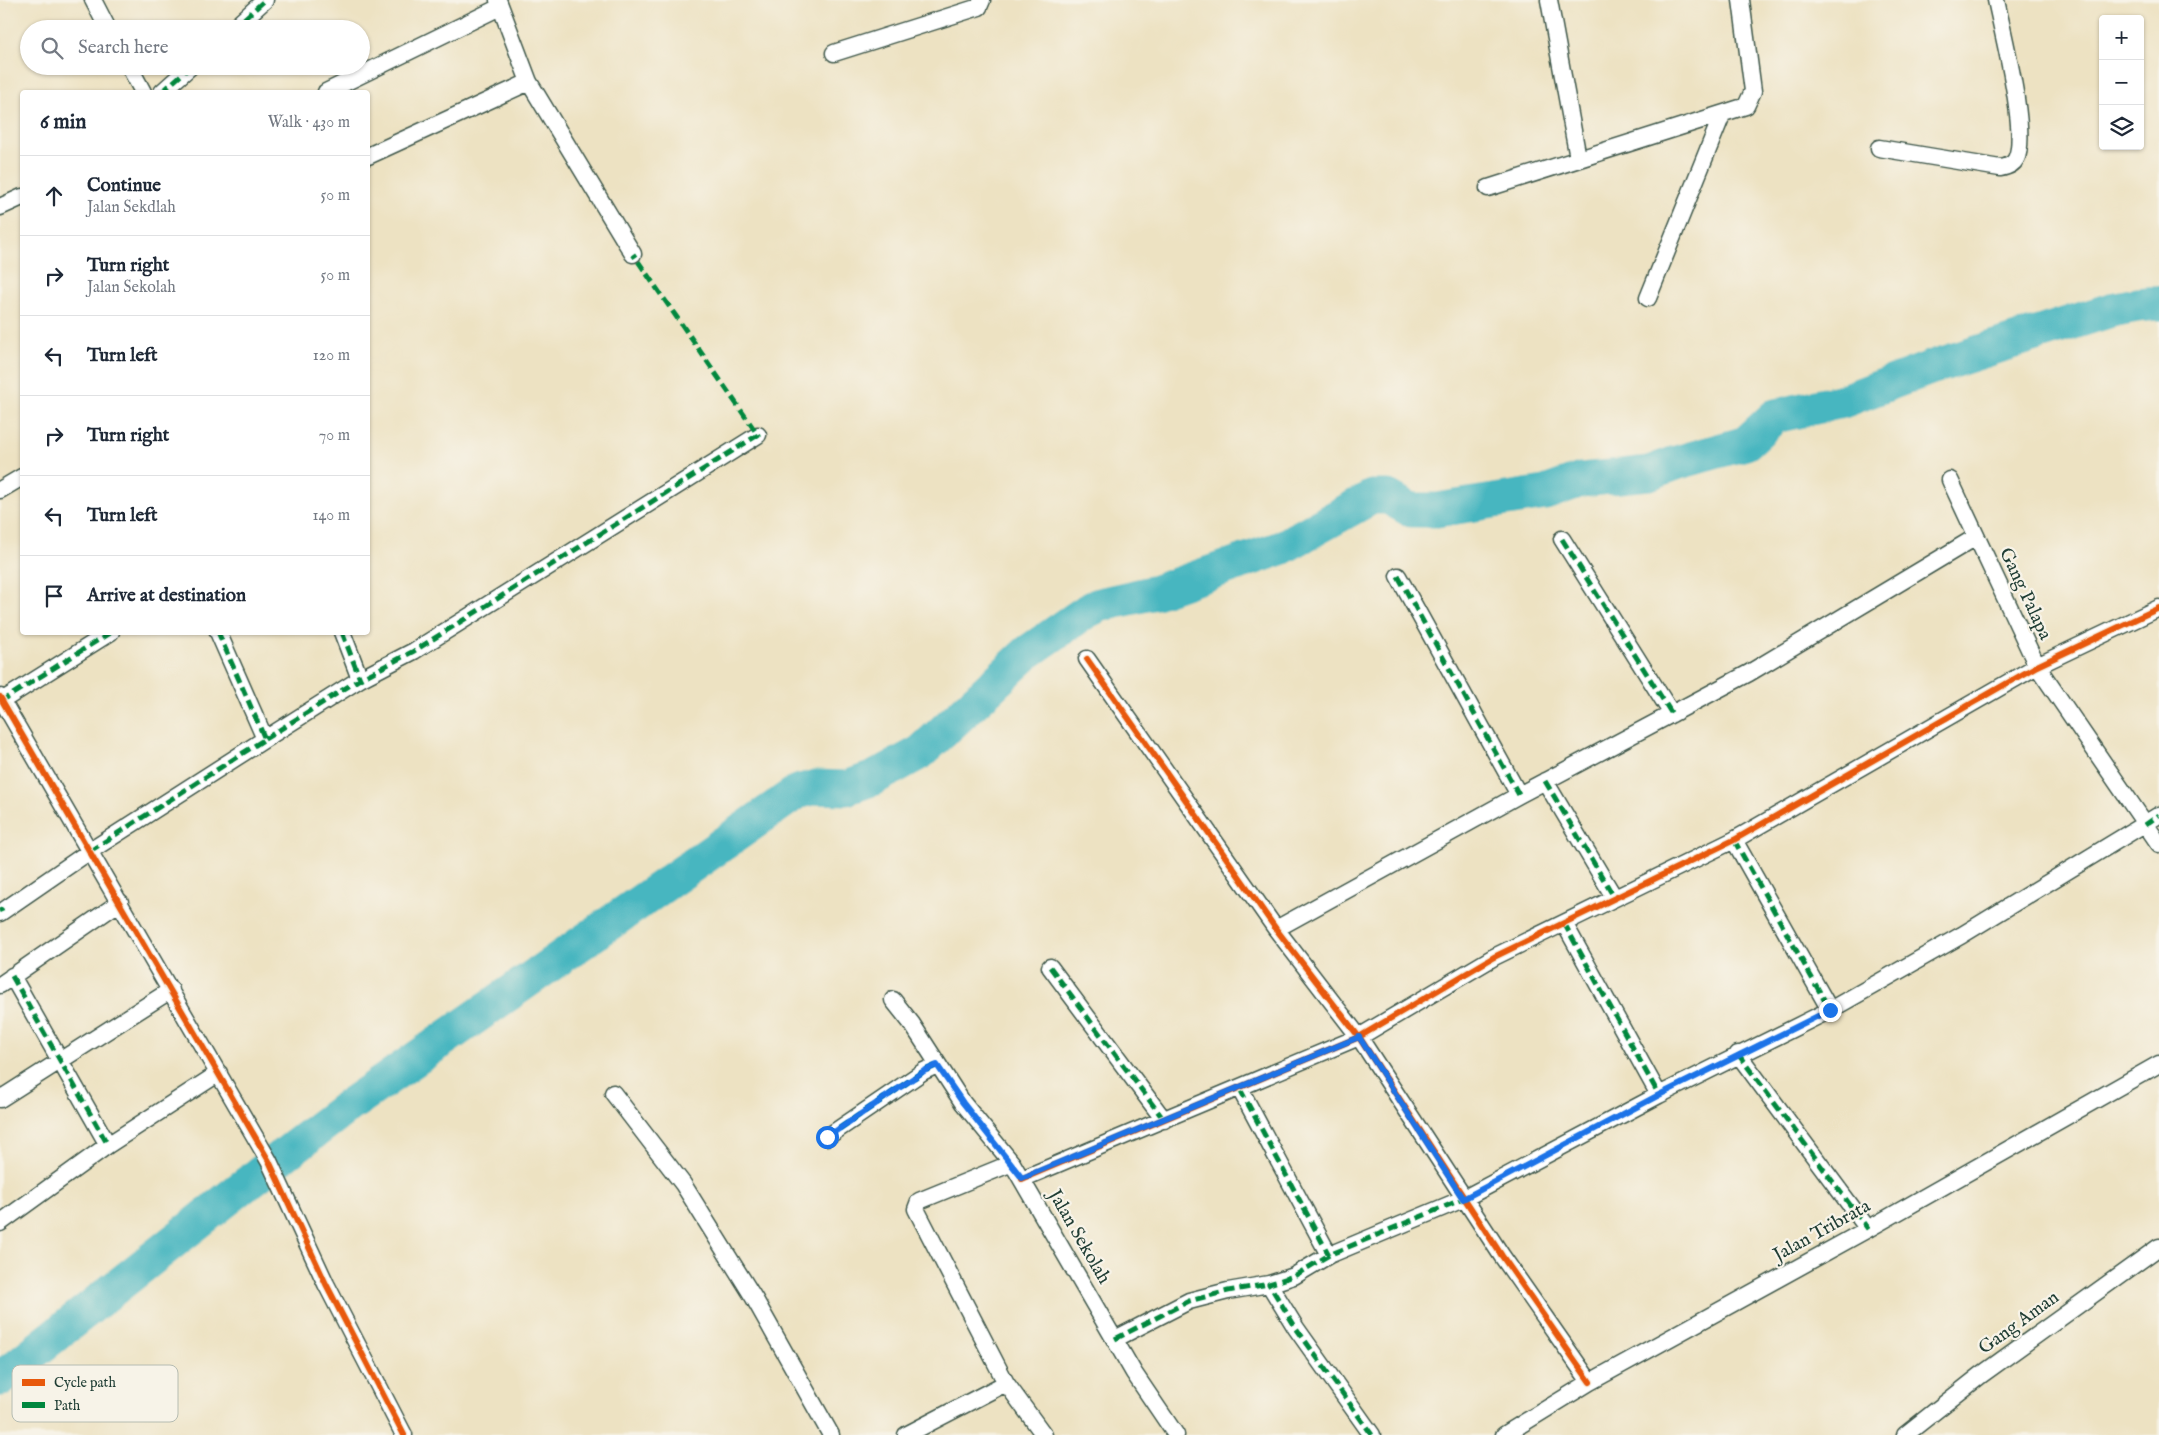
<!DOCTYPE html>
<meta charset="utf-8">
<style>
body{margin:0;font-family:"IM FELL English",serif;background:#f2f2f3;color:#1f2937}
.controls{position:absolute;right:15px;top:15px;display:grid;overflow:hidden;border-radius:5px;box-shadow:0 1px 4px #0004}
.controls button{width:45px;height:45px;display:grid;place-items:center;padding:0;border:0;border-bottom:1px solid #e0e1e3;background:#fff;color:#1f2937;font:25px sans-serif}
.stop{position:absolute;width:15px;height:15px;margin:-11px;border:4px solid #1a73e8;border-radius:50%;background:#fff}
.stop.end{background:#1a73e8;border-color:#fff;box-shadow:0 1px 5px #0008}
.list{margin:0;padding:0;list-style:none}
h2{display:flex;justify-content:space-between;align-items:center;height:65px;margin:0;padding:0 20px;font-size:21px}
h2 small{font-size:16px;font-weight:400;color:#747a83}
.list li{display:grid;grid-template-columns:32px 1fr auto;gap:15px;align-items:center;box-sizing:border-box;height:80px;padding:0 20px;border-top:1px solid #e0e1e3}
.list b{display:block;font-size:19px;white-space:nowrap}
.list p{margin:0;font-size:16px;white-space:nowrap;color:#747a83}
.list em{font-size:16px;font-style:normal;color:#747a83}
.icon{flex:none;width:28px;height:28px;fill:none;stroke:currentColor;stroke-width:2;stroke-linecap:round;stroke-linejoin:round}
.map{position:relative;flex:none;width:2159px;height:1435px;overflow:hidden}
.search{position:absolute;background:#fff;box-shadow:0 1px 4px #0004;left:20px;top:20px;width:350px;height:55px;display:flex;align-items:center;gap:12px;box-sizing:border-box;padding:0 18px;border-radius:28px;color:#747a83;font-size:19px}
.panel{position:absolute;background:#fff;box-shadow:0 1px 4px #0004;left:20px;top:90px;width:350px;height:545px;border-radius:5px}
.map>svg:first-child{display:block}
</style>
<div class="map">
<svg width="2159" height="1435" viewBox="0 0 2159 1435">
<rect width="100%" height="100%" fill="#f7f3e8"/>
<filter id="ink" filterUnits="userSpaceOnUse"><feTurbulence type="fractalNoise" baseFrequency=".02" numOctaves="2"/><feDisplacementMap in="SourceGraphic" scale="10" xChannelSelector="R" yChannelSelector="G"/><feConvolveMatrix kernelMatrix="1 2 1 2 8 2 1 2 1" color-interpolation-filters="sRGB"/></filter>
<filter id="wash" filterUnits="userSpaceOnUse"><feTurbulence type="fractalNoise" baseFrequency=".0096" numOctaves="4" result="noise"/><feDisplacementMap in="SourceGraphic" scale="20" xChannelSelector="R" yChannelSelector="G"/><feGaussianBlur stdDeviation="1.12" result="paint"/><feColorMatrix in="noise" values="0 0 0 0 0 0 0 0 0 0 0 0 0 0 0 0 0 1.4 0 .05"/><feComposite in="paint" operator="in"/></filter>
<g filter="url(#wash)">
<rect width="100%" height="100%" fill="#ede2c2"/>
<g fill="none" stroke-linecap="round" stroke-linejoin="round">
<path stroke="#47b6c0" stroke-width="35" d="M0,1379l236,-187 108,-83 453,-317 19,-5 30,1 28,-10 47,-26 107,-100 59,-41 12,-6 57,-13 125,-44 91,-51h16l23,13h26l108,-17 36,-13 68,-7 27,-10 70,-20 29,-27 68,-15 90,-34 178,-57 26,-5 22,-2"/>
</g>
</g>
<g filter="url(#ink)">
<g fill="none" stroke-linecap="round" stroke-linejoin="round">
<g stroke="#3e5649" stroke-width="19">
<path id="street" d="M93,0l15,29
M498,0l31,82 104,172
M1549,0l29,158
M233,29l32,-29
M834,53l145,-46 3,-7
M129,66l14,26
M162,92l29,-26
M326,92l174,-85
M1879,148l121,20c7,-1 13,-3 16,-9 13,-25 -14,-129 -20,-159
M368,156l161,-74
M1488,188l258,-82 7,-15 -12,-91
M0,207l22,-10
M1648,298l74,-183
M1950,480l87,186 122,178
M0,490l22,-13
M1562,539l110,175
M1398,576l121,219
M342,632l18,47
M1087,659l189,270 83,108 143,219 88,126
M0,697l269,464 57,123 78,151
M0,702l111,-70
M265,739l95,-60 54,-28 344,-216
M1545,781l69,116
M1734,840l96,170
M0,913l90,-62 175,-112 -47,-107
M1564,923l95,172
M1276,929l243,-134 230,-122 227,-136
M1050,967l114,153
M12,976l96,169
M0,985l120,-83
M893,1000l19,24 51,79 49,60 122,210 42,62
M1738,1054l130,175
M1240,1089l89,166
M613,1093l70,91 71,114 77,137
M0,1099l171,-109
M827,1137l97,-66 13,-6
M1022,1179l337,-142 135,-80 240,-117 303,-174 122,-58
M0,1223l108,-78 111,-72
M1115,1339l74,-38 39,-10 41,-7
M1006,1383l-90,-174 3,-8 93,-38
M906,1435l100,-52 38,52
M1372,1435l-76,-107 -27,-44 25,-8 35,-21 134,-56 196,-104 171,-85 132,-75 197,-120
M1504,1435l86,-53 278,-153 291,-165
M1905,1435l76,-60 178,-128"/>
</g>
<use href="#street" stroke="#fff" stroke-width="16"/>
<path stroke="#00873e" stroke-width="5" stroke-dasharray="10 5" stroke-linecap="butt" d="M233,29l32,-29
M162,92l29,-26
M1562,539l110,175
M1398,576l121,219
M342,632l18,47
M0,702l111,-70
M265,739l95,-60 54,-28 344,-216 -125,-181
M1545,781l69,116
M2145,825l14,-10
M1734,840l96,170
M90,851l175,-112 -47,-107
M0,908l2,4
M1564,923l95,172
M1050,967l114,153
M12,976l96,169
M1738,1054l130,175
M1240,1089l89,166
M827,1137l97,-66 13,-6
M1115,1339l74,-38 39,-10 41,-7
M1372,1435l-76,-107 -27,-44 25,-8 35,-21 134,-56"/>
<g stroke="#f7f3e8" stroke-width="9">
<path id="cycleway" d="M1087,659l189,270 83,108 143,219 88,126
M0,697l269,464 57,123 78,151
M1022,1179l337,-142 135,-80 240,-117 303,-174 122,-58"/>
</g>
<use href="#cycleway" stroke="#e8590c" stroke-width="6"/>
</g>
</g>
<g fill="none" stroke-linecap="round" stroke-linejoin="round" filter="url(#ink)">
<path stroke="#1a73e8" stroke-width="6" d="M827,1137l97,-66 13,-6 26,38 59,75 337,-141 104,162 196,-104 171,-85"/>
</g>
<g text-anchor="middle" dominant-baseline="central" stroke-width="4.5" stroke-linejoin="round" paint-order="stroke">
<g font-size="19" fill="#1f3d34" stroke="#f7f3e8">
<text transform="translate(2025 594) rotate(65)">Gang Palapa</text>
<text transform="translate(1822 1231) rotate(-29)">Jalan Tribrata</text>
<text transform="translate(1079 1237) rotate(60)">Jalan Sekolah</text>
<text transform="translate(2019 1323) rotate(-36)">Gang Aman</text>
</g>
</g>
<rect x="12" y="1365" width="166" height="57" rx="8" fill="#f7f3e8" stroke="#b6bcb2" stroke-width="1"/>
<rect x="22" y="1379" width="23" height="7" fill="#e8590c"/>
<rect x="22" y="1402" width="23" height="6" fill="#00873e"/>
<g font-size="14" fill="#1f3d34">
<text x="54" y="1387">Cycle path</text>
<text x="54" y="1410">Path</text>
</g>
</svg>
<div class="controls">
<button>+</button>
<button>−</button>
<button><svg class="icon" aria-label="layers" viewBox="0 0 24 24"><path d="M12 4l9 5-9 5-9-5zM3 14l9 5 9-5"/></svg></button>
</div>
<div class="stop" style="left:827px;top:1137px"></div>
<div class="stop end" style="left:1830px;top:1010px"></div>
<div class="search"><svg class="icon" aria-label="search" viewBox="0 0 24 24"><circle cx="10" cy="10" r="6"/><path d="M15 15l6 6"/></svg>Search here</div>
<section class="panel">
<h2>6 min<small>Walk · 430 m</small></h2>
<ul class="list">
<li><svg class="icon" aria-label="ahead" viewBox="0 0 24 24"><path d="M12 20V5M6 11l6-6 6 6"/></svg><div><b>Continue</b><p>Jalan Sekdlah</p></div><em>50 m</em></li>
<li><svg class="icon" aria-label="right" viewBox="0 0 24 24"><path d="M7 20v-9h11M14 6l5 5-5 5"/></svg><div><b>Turn right</b><p>Jalan Sekolah</p></div><em>50 m</em></li>
<li><svg class="icon" aria-label="left" viewBox="0 0 24 24"><path d="M17 20v-9H6M10 6l-5 5 5 5"/></svg><div><b>Turn left</b></div><em>120 m</em></li>
<li><svg class="icon" aria-label="right" viewBox="0 0 24 24"><path d="M7 20v-9h11M14 6l5 5-5 5"/></svg><div><b>Turn right</b></div><em>70 m</em></li>
<li><svg class="icon" aria-label="left" viewBox="0 0 24 24"><path d="M17 20v-9H6M10 6l-5 5 5 5"/></svg><div><b>Turn left</b></div><em>140 m</em></li>
<li><svg class="icon" aria-label="arrive" viewBox="0 0 24 24"><path d="M6 21V4h12l-3 4 3 4H6"/></svg><div><b>Arrive at destination</b></div></li>
</ul>
</section>
</div>
